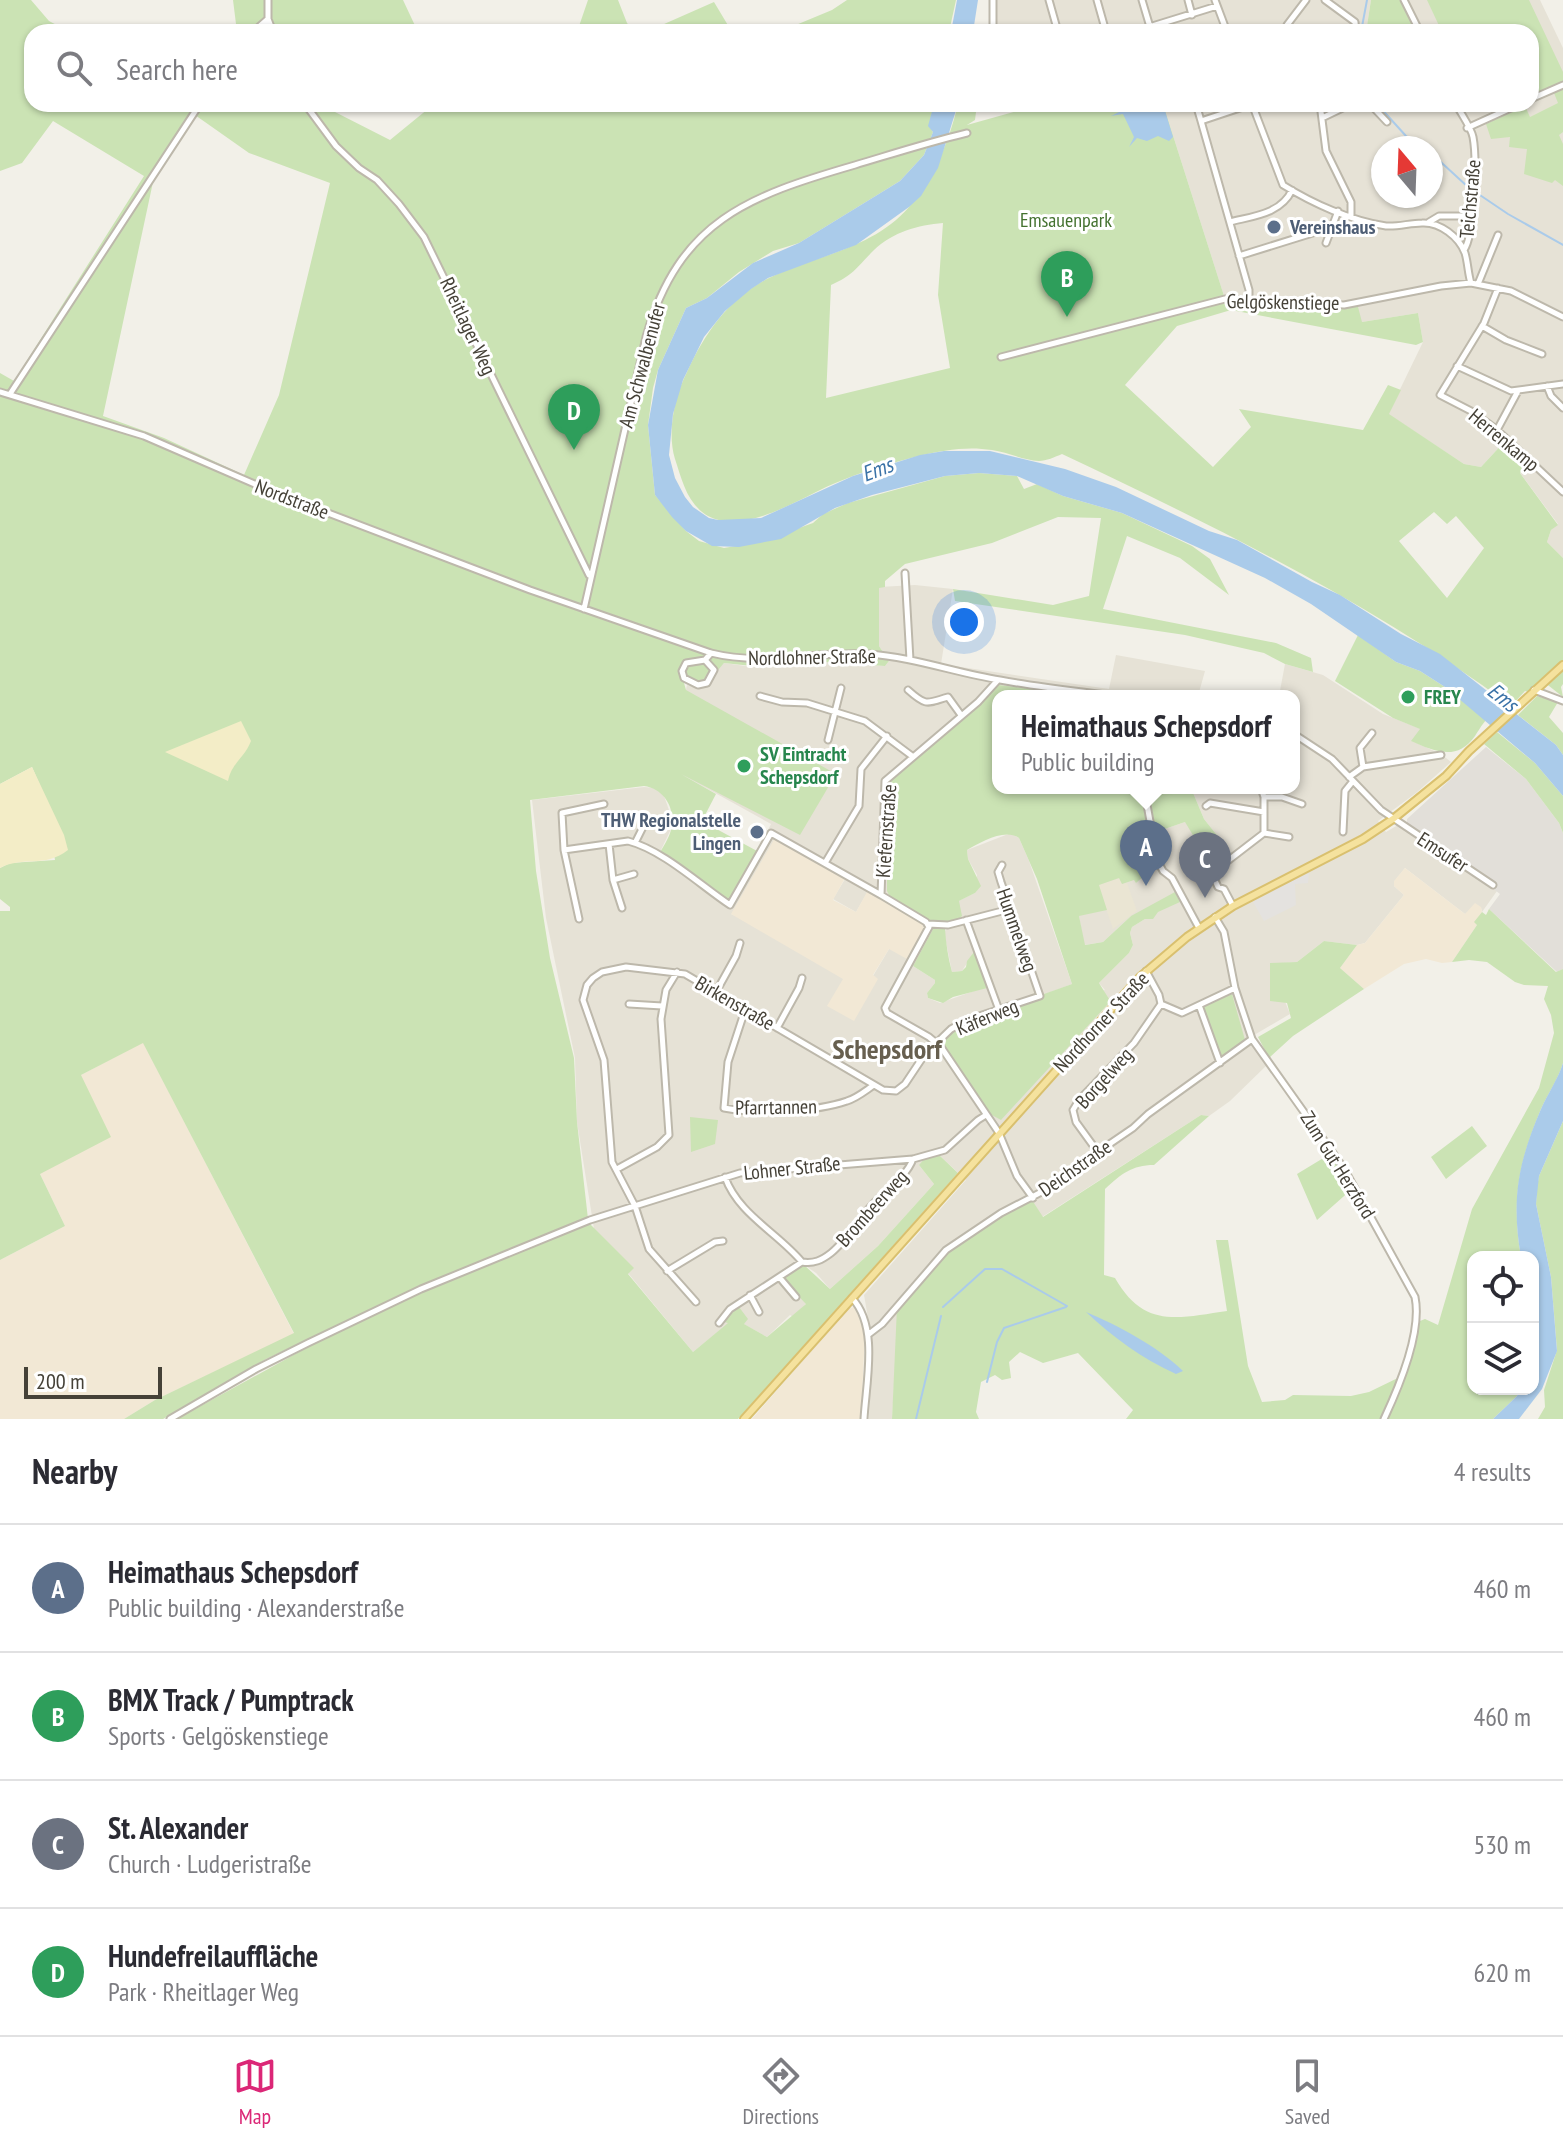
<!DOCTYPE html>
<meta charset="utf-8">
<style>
body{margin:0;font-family:"PT Sans Narrow",sans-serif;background:#f7f7f7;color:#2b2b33}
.controls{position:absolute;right:24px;bottom:24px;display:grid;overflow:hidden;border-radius:16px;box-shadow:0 2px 6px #0004}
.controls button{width:72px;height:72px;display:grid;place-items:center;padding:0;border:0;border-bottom:2px solid #e1e1e2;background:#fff;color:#2b2b33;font:40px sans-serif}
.compass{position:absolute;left:1371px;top:136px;width:72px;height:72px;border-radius:50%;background:#fff;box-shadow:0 2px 6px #0004;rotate:341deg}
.scale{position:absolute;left:24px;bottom:20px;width:138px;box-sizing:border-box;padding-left:8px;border:4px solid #454137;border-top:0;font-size:22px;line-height:28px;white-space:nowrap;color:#454137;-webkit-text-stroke:6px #fff;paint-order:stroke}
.you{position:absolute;left:964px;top:622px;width:28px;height:28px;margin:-20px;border:6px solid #fff;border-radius:50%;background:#1a73e8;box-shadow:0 0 0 12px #1a73e833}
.badge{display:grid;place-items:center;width:52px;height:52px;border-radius:50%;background:#db2777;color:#fff;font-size:26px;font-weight:700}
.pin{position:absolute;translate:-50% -66px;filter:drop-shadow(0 2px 4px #0008)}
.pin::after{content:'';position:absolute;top:42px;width:28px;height:24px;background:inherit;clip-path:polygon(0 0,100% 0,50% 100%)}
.popup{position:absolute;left:992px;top:690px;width:308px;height:104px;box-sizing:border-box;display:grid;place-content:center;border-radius:16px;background:#fff;filter:drop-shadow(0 2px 6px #0005);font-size:26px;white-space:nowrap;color:#7c7c81}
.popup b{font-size:30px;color:#2b2b33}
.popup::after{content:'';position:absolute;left:50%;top:100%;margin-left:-16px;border:16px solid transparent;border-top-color:#fff}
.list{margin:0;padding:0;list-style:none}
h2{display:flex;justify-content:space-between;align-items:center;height:104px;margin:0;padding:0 32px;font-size:34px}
h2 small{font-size:26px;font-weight:400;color:#7c7c81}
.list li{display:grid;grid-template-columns:52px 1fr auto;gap:24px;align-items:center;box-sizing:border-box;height:128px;padding:0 32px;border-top:2px solid #e1e1e2}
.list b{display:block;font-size:30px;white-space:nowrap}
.list p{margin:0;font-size:26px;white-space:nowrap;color:#7c7c81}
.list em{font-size:26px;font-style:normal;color:#7c7c81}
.icon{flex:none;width:44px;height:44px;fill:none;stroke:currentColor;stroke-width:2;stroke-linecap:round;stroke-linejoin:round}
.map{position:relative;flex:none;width:1563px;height:1419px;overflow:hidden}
.search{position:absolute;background:#fff;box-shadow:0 2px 6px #0004;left:24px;right:24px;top:24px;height:88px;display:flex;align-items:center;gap:20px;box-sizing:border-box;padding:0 28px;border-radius:24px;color:#7c7c81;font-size:30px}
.sheet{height:616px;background:#fff}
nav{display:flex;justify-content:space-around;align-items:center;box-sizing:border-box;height:112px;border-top:2px solid #e1e1e2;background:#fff;font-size:22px;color:#7c7c81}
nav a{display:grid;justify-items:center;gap:4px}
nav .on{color:#db2777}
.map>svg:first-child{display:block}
</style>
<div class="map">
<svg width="1563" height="1419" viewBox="0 0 1563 1419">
<rect width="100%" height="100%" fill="#f2f0e8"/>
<path fill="#e6e2d6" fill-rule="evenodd" d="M996,0h375l-5,32h-370z
M1400,0h140l23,48v510l-16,-16 4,-12 7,-6 -38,-51 8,-7 -23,-25 -24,26 -17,-3 -76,-50 35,-72 -5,-29 -56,9 -68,-17 -69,-6 -62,-195h226l4,4 18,-4h120v-72h-115zM1383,148h48v48h-48z
M915,585l38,4 -12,75 168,25 7,-34 89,16 -7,25h-103l-96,-11 -15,16 -56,217 5,6v5l-20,37 22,14v3l-8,10 1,5 12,5 48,-17 -14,-34 -12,19 -10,1 -8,-40 14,-15 1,-16 16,-8 2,-18 -9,-16 -1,-9 44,-17 8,5 10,23 43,123 -118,45 -5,6 156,-45 -6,-7 30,-30 4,-8 -3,-12 2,-6 13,-8 -14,-3 -28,26 -19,3 -5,-29 19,-31 55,-52 32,-11 35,17 -16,-20 -13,-31h103v-92h-15l6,-32 38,11 60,39 38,15 -9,12 29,13 10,8 -35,31 -38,28 8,11 12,-7 99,66 -15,21 -1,-5 -16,7 -60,-46 -8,10 -3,8 10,9 -39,48 -8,2 -33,-4 -27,21 -27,2 20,50 -41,24 18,27 -37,36 -21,15 -8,-1 -159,102 -13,-22 -56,34 -30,22 -44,49 -7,119h-23l2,-84 -7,-40 102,-115 -28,-26 -13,5 -6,6 15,19 -56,62 -48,43 -14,-16 -13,-9 3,40 -13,13 -3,-2 -23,22 -29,-16 -9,2 -36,29 -65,-79 5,-5 -39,-39 -17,-107 -2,-64 -29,-140 -14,-118 112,-13 11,1 8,5 7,20 1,16 -12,25 71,52 41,-82 -121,-67 35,-63 2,-9 11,3 8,-1 6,-13 12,-11 28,4 58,-6 75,5 4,-5 -10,-15v-59zM845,879l-12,20 23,13 11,-19 22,56 -16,27 5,2 -147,-64z"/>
<path fill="#f2e8d5" d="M775,838l70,40 -12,22 23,12 11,-20 55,32 2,5 -17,30 -18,-10 -16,26 5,4 -24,42 -27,-15 16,-27 -112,-65z
M1405,868l60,46 10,-11 6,4 1,5 -7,10 2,3 -25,37 -10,1 -16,-4 -22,5 -40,25 -24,-21 17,-23 8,-2 39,-48 -10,-9v-5z
M143,1042l151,292 -139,66 -31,19h-124v-159l65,-34 -25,-52 41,-99z
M854,1307l7,9 4,16 -4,87h-109l96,-110z"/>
<path fill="#e2dfd9" d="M1486,747l40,32 33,44 4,10v136l-6,3 -68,-63 11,-15 -9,-7 3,-4 -87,-59v-5z"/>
<path fill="#eae5d3" d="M1120,878l2,6 5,-1 10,28 -24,18 -15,-44z"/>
<path fill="#cbe3b4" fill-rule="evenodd" d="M0,0h31l18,21 21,11h-38v72h304l-1,8 55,28 44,-36h500l-5,22 4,6 -9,23 -24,26 -101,62 -26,8 -34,21 -32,26 -21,10 -28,62 -5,18 -5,37 7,70 31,36 13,10 25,7 36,-6 53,-19 10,-9 25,-11 97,-27 34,-3 38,3 7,13 13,-5 26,12 59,17 70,33 18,13 19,36 -49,-37 -53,-22 -24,73 173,34 35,15 2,14 -28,-8 -21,-11 -79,-18 -230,-34 -2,-12 100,16 36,-9 12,-78 -43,-1 -66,26 -87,21 -20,17v6l-6,1v58l10,15 -4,5 -75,-5 -58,5 -28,-3 -17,20h-23l2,7 150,84 -36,61 -119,-61 35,20 -12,23 7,9 46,25 -27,54 -71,-51c4,-7 10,-16 12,-24 5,-21 -6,-41 -27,-44l-114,14 6,71 14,87 24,100 3,64 11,97 -166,67 -156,73 -103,60h-39l31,-19 139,-67 -151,-290 -62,32 30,62 -71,37 25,52 -65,34v-349h10v-4l-10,-8v-31l10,-5 45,-3 -10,-63 -13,-30 -32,17v-411l14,8 130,-205 -91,-55 -31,42 -22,8zM195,115l54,38 81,30 -51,212 -35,80 -80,-37 -61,-22 50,-234z
M233,0h170l15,32h-213l31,-8z
M588,0h30l9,23 8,9h-58z
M847,0h109l-7,32h-170l53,-22z
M1371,0h29l16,32h-50z
M1427,0h102l34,72v9l-32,15v-64h-89z
M714,2l18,30h-86z
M1563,88v44l-4,3 4,9v42l-8,-6 -3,3 -28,-9 3,-25 -18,-2 1,-10 -19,2 -5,-15 39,-18 5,11 28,-14 -4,-10z
M958,104h19l-2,16 -8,5 75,-21h121l62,195 69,9v-3l64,2 4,15 56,-9 5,29 -7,3 -185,-35 -54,16 -52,59 88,82 38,-40 -12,-18 124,21 25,-45 13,5 -12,24 75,50 17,3 24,-26 23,24 -8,8 38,52 -7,5 -4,12 16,16v126l-2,3 2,10 -19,-15 -12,11 -7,-2 -14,15c-139,-103 -293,-178 -449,-252 -7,3 -16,7 -23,7 -16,-1 -32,-9 -47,-11 -24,-4 -49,0 -73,6 -29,7 -58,16 -86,28 -33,14 -89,52 -125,32 -21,-12 -26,-36 -33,-57 -8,-26 -1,-62 12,-87 18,-39 42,-74 82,-94 47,-23 104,-29 140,-71 25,-30 40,-65 49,-103zM943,223l-5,72 12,73 -124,30 5,-113c23,-10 27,-19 43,-35 19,-18 44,-25 69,-27zM1434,512l13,12 9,-8 28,32 -37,50 -48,-57z
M1358,635l38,27 24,9 25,16 41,33c-5,6 -7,10 -11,16 -18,26 -41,15 -64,5l9,-12 -27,-11 -58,-37z
M999,685l96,11h-97v92h193l13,31 16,20 -18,11 -17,-28 -32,11 5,30 -22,20 -2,-3 -12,4 -3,-6 -20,7 8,25 -28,6 6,29 18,-3 28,-26 44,-24 5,10 -22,10 -5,7h-8l-13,8 -2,6 3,12 -4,8 -30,30 10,16 -1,5 -107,116 -11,-6 -48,-71 12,-14 12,-7 106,-38 -35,-105 -18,-41c-14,-10 -38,4 -52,12l1,9 13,27 -6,7 -16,8 3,15 -17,13c1,14 3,29 7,43l10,-1 4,-4 1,-6 7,-9 13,36 -34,9 -10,6 -15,-5 -1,-5 8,-10v-3l-22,-14 20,-37v-5l-43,-27 -3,-6v-105l2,-6 95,-79z
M1537,696l21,6 -9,15 14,16v22l-7,-10 -38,-30z
M1497,732l38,31 28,33v37l-4,-10 -33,-44 -42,-35z
M1489,909l67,63 7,-3v94c-5,17 -15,30 -22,46 -22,53 -30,90 -20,148h-48v132h47l-3,7 -24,23h-367l7,-9 -55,-57 -35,10 -23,-11 -11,10 2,16 -9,2 -7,-5 -14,7 -5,30 3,7h-87l5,-112 50,-56 72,-47 13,-4 11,17 158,-102 8,1 -55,49c-22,0 -33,9 -49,24l-1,86 11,3c29,51 63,40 112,33l-11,-71h12l20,126 14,36 23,-2 8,-5 58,1 18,-4 35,-17 16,-54 5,-2 13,6 34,-116 67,-121 15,-55 -3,-18 -7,-16 4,-13 -24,-1 -9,-3 -28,-20 -18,-2 -17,2 25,-37 -3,-3 8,-10 4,3z
M1324,941l33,4 -17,23 24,21 -71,47 -24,22 -11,-21 33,-19 -4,-15 -17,-2v-38l27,-1z
M1232,994l13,46 -22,16 -4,-2 -16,-47z
M690,1117l28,3 -3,24 -24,8z
M1563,1121v298h-25l7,-12 -1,-17 13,-40 -6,-73 -15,-73 1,-17 2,-11z
M1472,1126l15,20 -41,33 -15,-22z
M938,1154l20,19 -220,246h-561l142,-78 104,-50 166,-68 45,45 -6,6 65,78 35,-29 -4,-1 7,-11 8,-4 9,12 -4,5 23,13 39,-33 -24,-25 21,-15 27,25 48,-43 56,-62 -15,-19 6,-7z
M1330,1154l22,35 -35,31 -20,-46z"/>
<path fill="#f3edc7" d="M241,721l10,20c-7,18 -19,21 -23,40l-63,-29z
M32,767l32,68 4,15c-25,19 -43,5 -68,18v-84z"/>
<path fill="#e4e2df" d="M1309,872l-1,11 -13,1 1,21 -32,16 -11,-19 2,-3z"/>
<path fill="#aacbea" d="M957,0h21l-5,32h-22z
M934,104h24l-20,64 -17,28 -12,11 -53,38 -88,33 -17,11 -26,22 -21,26 -21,43 -10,34 -4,41 6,23 10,19 8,10 16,11 9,2 43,-2 92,-42 67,-21 24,-4h46l75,18 51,18 93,44 28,9 75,42 28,13 61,39 39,20 116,91 7,10v41l-28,-33 -90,-76 -25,-16 -24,-9 -85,-58 -46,-26 -143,-65 -59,-17 -46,-20 -38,-3 -34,3 -73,19 -37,13 -54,31 -42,8 -27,-1 -26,-15 -14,-14 -17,-22 -7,-70 10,-55 28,-62 21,-10 46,-35 46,-20 101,-62 24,-26 9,-23 -5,-6z
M1116,104h47l10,33 -4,4 -11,-5 -11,5 -10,-3 -8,9 5,-10 -11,-23 -12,2 10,-5z
M1563,1063v58l-24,55 -3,28 15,73 6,74 -15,38 -23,30h-26l24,-23 3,-7h13v-132h-12c-10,-57 -3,-95 20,-148 7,-16 17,-30 22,-46z
M1086,1312c33,14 71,34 97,59l-7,3c-35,-16 -62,-36 -90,-62z"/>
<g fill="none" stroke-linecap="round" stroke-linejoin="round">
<path stroke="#aacbea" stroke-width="2" d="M1361,32l6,-32
M1377,104l29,32 18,12
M1431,153l37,34 40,27 55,31
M943,1307l42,-38h17l65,37
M987,1382l10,-40 7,-14 62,-21
M916,1419l25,-103"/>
<g stroke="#bdb8ab" stroke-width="9">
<path id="minor" d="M268,0v19l5,13
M993,0v32
M1049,0l9,32
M1097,0l9,32
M1142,0l8,27
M1188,0l4,15
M1215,0l12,32
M1325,0l30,22 1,10
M1404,0l16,32
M253,32l15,-13
M1133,32l84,-26
M1288,32l-1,-7 19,-25
M1531,99l32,-14
M305,104l31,42 23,22 18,12 22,24 25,33 165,338
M1196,104l5,17
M1252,104l31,81c29,18 68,36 103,41 12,1 24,-3 36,-3 18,-1 37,14 43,30 3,10 3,21 6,30
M1320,104l6,47 25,51v14
M1370,104l17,18
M1456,104c5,10 15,23 17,33 4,21 2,97 -9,113
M1322,118l29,-14
M1467,128l53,-24
M1230,222c23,-6 51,-8 62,-32
M1429,222l10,-6h32
M1326,243l12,-32
M1239,256l93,-29
M1478,284l20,-49
M1498,288l-14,35 -44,72 31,16 26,19 66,62
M1249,301v-11l-48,-169 51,-17
M1482,326l24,14 36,14
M1001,357l224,-58 119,6 97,-19 30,-3 40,8 52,26
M1457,366l54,25 52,-7
M1547,386l4,10 12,12
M0,392l144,44 129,56 257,98 181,63c52,13 104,-2 157,1 45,3 88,19 132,26 37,7 76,11 114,16
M10,394l190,-290
M1497,430l21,-39
M905,573l5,87
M584,609l62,-272c33,-116 102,-141 209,-172 37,-11 74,-23 112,-32
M705,660l9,10 -7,13 -9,2 -14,-7 -2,-7 4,-8 19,-3 6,-7
M998,680l-20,22 -93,79 -4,114 45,27 3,5 -44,81 2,5 42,24 12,10 58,86 18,43 16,22
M908,690c19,17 19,13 40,7l13,18
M1534,690l29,11
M760,696l22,6 25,1 58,18 47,35
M1294,734l38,25 49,51 112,75
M828,740l13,-52
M1363,767l-3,-19 12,-15
M1349,777l14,-10 78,-12
M1144,788l13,72 6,11 9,7 27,50
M1264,797h18l20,7
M1206,806l4,-3 54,9
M1343,832l2,-41 8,-10
M1264,833l25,4
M635,843l10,-20
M609,844l4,36 9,28
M564,850l64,-9c35,9 72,44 102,64l41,-72 110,62
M1205,859l13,28 6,2 9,17
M825,863l34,-57 2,-37 26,-33
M1212,873l52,-40v-36l-3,-9
M613,880l21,-6
M1215,917l9,15 11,56 17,51 91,128 72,130c7,34 -16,90 -31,122
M579,919l-15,-69 -2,-37 42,-9
M966,920l33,90
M928,924l20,1 62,-16
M716,992l20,-36 4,-13
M629,1004l33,2
M1161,1004l21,9 53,-25
M1199,1005l21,58
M745,1010l-17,52 -4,46c33,6 91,4 123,-7 10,-3 18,-10 27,-16
M777,1028l22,-40 3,-10
M1097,1151l-21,-29 -3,-12 6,-10 55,-57 27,-39 -2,-9 -13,-24
M617,1169l40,-22 12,-12 -8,-116 5,-29 11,-18
M725,1177c13,37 53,56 77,85 12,2 20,-2 29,-9 16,-13 27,-33 41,-48 13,-15 34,-27 41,-46
M667,1271l48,-29 8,-1
M780,1278l16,19
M750,1295l9,17
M852,1298c27,29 14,84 12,121
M696,1302l-47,-53 -14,-43 -23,-44 -8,-102 -21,-60 4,-15 6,-7 9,-6 24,-5 59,7 198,116 13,1 9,-7 20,-30 26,-25 16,-9 73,-24 -39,-114 -3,-10 4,-7
M719,1323l11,-14 72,-47
M869,1334l13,-10 64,-74 55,-37 52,-27 11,-11 69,-47 15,-14 104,-75
M170,1419l86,-50 52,-26 113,-54 169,-69 150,-47 173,-14 32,-9 33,-30 8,-5"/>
</g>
<g stroke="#d9c06f" stroke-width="10">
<path id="major" d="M744,1419l396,-442 47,-40 46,-31 130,-67 30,-20 53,-43 23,-25 94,-86"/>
</g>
<use href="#minor" stroke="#fff" stroke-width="5"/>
<use href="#major" stroke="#f5e29e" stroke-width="6"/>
</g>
<g fill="#5c6f8a" stroke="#fff" stroke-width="3">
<circle cx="1274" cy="227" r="8"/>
<circle cx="757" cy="832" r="8"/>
</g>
<g fill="#2e9e5b" stroke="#fff" stroke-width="3">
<circle cx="1408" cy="697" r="8"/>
<circle cx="744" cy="766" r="8"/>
</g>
<g text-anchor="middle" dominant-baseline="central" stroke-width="6" stroke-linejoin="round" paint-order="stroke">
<g font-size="20" fill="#454137" stroke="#fff">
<text transform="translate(1470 199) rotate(-85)">Teichstraße</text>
<text transform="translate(1283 302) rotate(1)">Gelgöskenstiege</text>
<text transform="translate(468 326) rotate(65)">Rheitlager Weg</text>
<text transform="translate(642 365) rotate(-75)">Am Schwalbenufer</text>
<text transform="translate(1504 440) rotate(40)">Herrenkamp</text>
<text transform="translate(292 499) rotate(21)">Nordstraße</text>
<text transform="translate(812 657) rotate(-1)">Nordlohner Straße</text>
<text transform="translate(886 831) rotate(-86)">Kiefernstraße</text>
<text transform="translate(1443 852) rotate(33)">Emsufer</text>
<text transform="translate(1017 930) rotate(71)">Hummelweg</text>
<text transform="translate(735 1003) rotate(30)">Birkenstraße</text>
<text transform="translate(987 1017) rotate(-22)">Käferweg</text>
<text transform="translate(1101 1022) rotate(-47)">Nordhorner Straße</text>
<text transform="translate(1104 1078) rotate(-48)">Borgelweg</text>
<text transform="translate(776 1107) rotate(-1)">Pfarrtannen</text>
<text transform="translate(1338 1165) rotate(58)">Zum Gut Herzford</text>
<text transform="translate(792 1168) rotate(-6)">Lohner Straße</text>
<text transform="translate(1075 1168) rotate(-35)">Deichstraße</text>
<text transform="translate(872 1208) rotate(-48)">Brombeerweg</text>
</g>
<g font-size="20" fill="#447230" stroke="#fff">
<text x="1066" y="220">Emsauenpark</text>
</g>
<g font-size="20" font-weight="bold" fill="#4e5e75" stroke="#fff" text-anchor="start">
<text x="1290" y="227">Vereinshaus</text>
<text x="741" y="820" text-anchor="end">THW Regionalstelle<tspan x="741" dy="23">Lingen</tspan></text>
</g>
<g font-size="20" font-weight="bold" fill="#27864d" stroke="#fff" text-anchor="start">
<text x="1424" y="697">FREY</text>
<text x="760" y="754">SV Eintracht<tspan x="760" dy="23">Schepsdorf</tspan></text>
</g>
<g font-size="22" font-style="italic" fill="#3a72a7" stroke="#fff">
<text transform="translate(877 469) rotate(-21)">Ems</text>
<text transform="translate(1503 697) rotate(39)">Ems</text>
</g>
<g font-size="28" font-weight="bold" fill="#675f4f" stroke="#fff">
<text x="887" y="1048">Schepsdorf</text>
</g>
</g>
</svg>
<div class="controls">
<button><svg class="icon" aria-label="locate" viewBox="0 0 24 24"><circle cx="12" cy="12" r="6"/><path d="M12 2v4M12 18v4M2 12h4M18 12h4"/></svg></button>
<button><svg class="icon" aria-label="layers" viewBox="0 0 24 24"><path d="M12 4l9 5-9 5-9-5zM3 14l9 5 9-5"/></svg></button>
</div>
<svg class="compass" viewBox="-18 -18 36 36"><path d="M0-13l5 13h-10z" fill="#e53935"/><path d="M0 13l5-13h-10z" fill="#7c7c81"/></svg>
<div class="scale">200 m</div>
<div class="you"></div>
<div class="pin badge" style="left:1146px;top:886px;background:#5c6f8a">A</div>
<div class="popup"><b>Heimathaus Schepsdorf</b>Public building</div>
<div class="pin badge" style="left:1067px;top:317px;background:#2e9e5b">B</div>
<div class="pin badge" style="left:1205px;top:898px;background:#6b7280">C</div>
<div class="pin badge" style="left:574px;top:450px;background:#2e9e5b">D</div>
<div class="search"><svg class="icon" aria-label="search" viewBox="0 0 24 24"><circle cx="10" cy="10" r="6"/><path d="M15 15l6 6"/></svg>Search here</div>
</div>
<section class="sheet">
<h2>Nearby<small>4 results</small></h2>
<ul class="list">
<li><span class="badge" style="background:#5c6f8a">A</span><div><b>Heimathaus Schepsdorf</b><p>Public building · Alexanderstraße</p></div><em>460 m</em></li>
<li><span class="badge" style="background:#2e9e5b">B</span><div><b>BMX Track / Pumptrack</b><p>Sports · Gelgöskenstiege</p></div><em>460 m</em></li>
<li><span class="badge" style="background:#6b7280">C</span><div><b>St. Alexander</b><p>Church · Ludgeristraße</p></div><em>530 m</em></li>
<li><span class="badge" style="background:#2e9e5b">D</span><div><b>Hundefreilauffläche</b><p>Park · Rheitlager Weg</p></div><em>620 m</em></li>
</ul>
</section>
<nav>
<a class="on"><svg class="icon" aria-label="map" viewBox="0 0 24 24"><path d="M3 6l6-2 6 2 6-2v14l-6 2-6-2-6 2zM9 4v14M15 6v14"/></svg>Map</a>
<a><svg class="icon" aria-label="directions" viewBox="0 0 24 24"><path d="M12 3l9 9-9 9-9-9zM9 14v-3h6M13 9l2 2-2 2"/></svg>Directions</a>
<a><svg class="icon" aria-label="saved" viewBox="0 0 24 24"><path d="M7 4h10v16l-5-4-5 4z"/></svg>Saved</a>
</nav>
